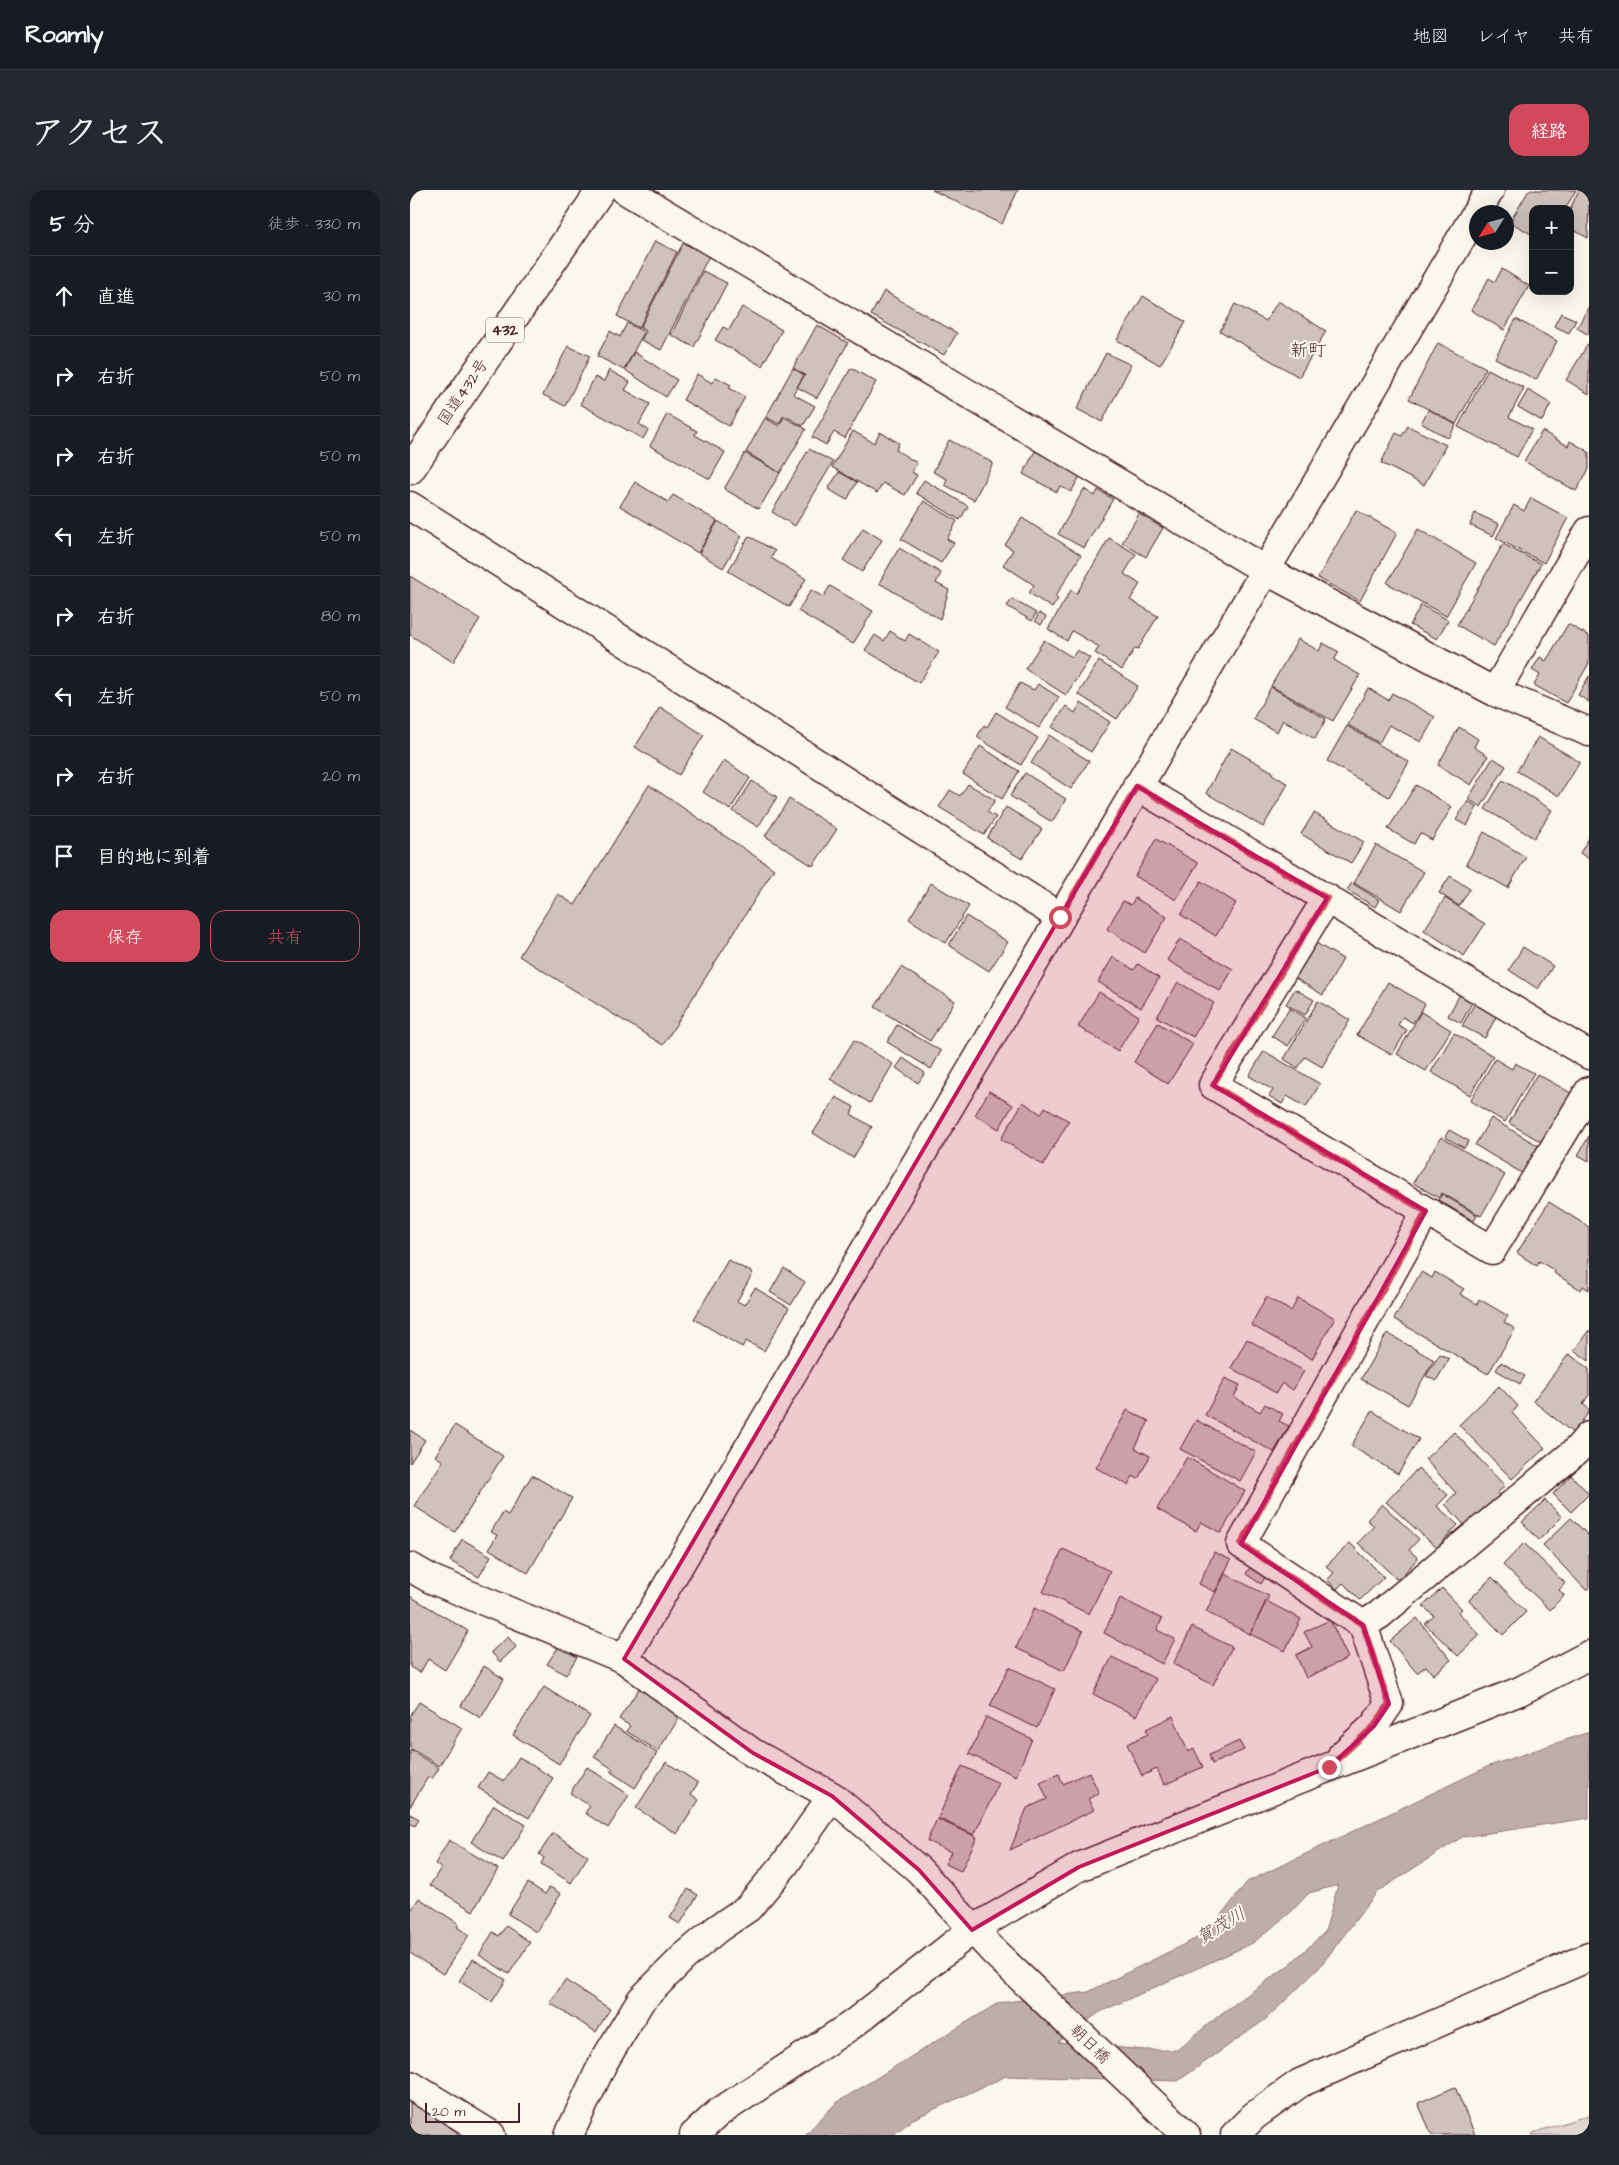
<!DOCTYPE html>
<html lang="ja">
<meta charset="utf-8">
<style>
body{margin:0;font-family:"Architects Daughter","Klee One",sans-serif;background:#242831;color:#f1f3f6}
.controls{position:absolute;right:15px;top:15px;display:grid;overflow:hidden;border-radius:10px;box-shadow:0 5px 20px #0002}
.controls button{width:45px;height:45px;display:grid;place-items:center;padding:0;border:0;border-bottom:1px solid #363941;background:#171b24;color:#f1f3f6;font:25px sans-serif}
.compass{position:absolute;left:1059px;top:15px;width:45px;height:45px;border-radius:50%;background:#171b24;box-shadow:0 5px 20px #0002;rotate:233deg}
.scale{position:absolute;left:15px;bottom:12px;width:95px;box-sizing:border-box;padding-left:5px;border:2px solid #4a1f2b;border-top:0;font-size:14px;line-height:18px;white-space:nowrap;color:#4a1f2b;-webkit-text-stroke:4px #fbf7ec;paint-order:stroke}
.stop{position:absolute;width:15px;height:15px;margin:-11px;border:4px solid #d1495b;border-radius:50%;background:#fff}
.stop.end{background:#d1495b;border-color:#fff;box-shadow:0 1px 5px #0008}
.list{margin:0;padding:0;list-style:none}
h2{display:flex;justify-content:space-between;align-items:center;height:65px;margin:0;padding:0 20px;font-size:21px}
h2 small{font-size:16px;font-weight:400;color:#9ea1a6}
.list li{display:grid;grid-template-columns:32px 1fr auto;gap:15px;align-items:center;box-sizing:border-box;height:80px;padding:0 20px;border-top:1px solid #363941}
.list b{display:block;font-size:19px;white-space:nowrap}
.list em{font-size:16px;font-style:normal;color:#9ea1a6}
.actions{display:flex;gap:10px;padding:15px 20px}
.actions a{flex:1;padding:11px 0;border:1px solid #d1495b;border-radius:15px;text-align:center;font-size:18px;color:#d1495b}
.actions .main{background:#d1495b;color:#fff}
.icon{flex:none;width:28px;height:28px;fill:none;stroke:currentColor;stroke-width:2;stroke-linecap:round;stroke-linejoin:round}
.map{position:relative;flex:none;width:1179px;height:1945px;overflow:hidden;border-radius:15px}
header{display:flex;align-items:center;gap:30px;box-sizing:border-box;height:70px;padding:0 25px;background:#171b24;border-bottom:1px solid #363941}
header strong{font-size:24px}
nav{display:flex;gap:28px;margin-inline-start:auto;font-size:18px}
.intro{display:flex;align-items:center;justify-content:space-between;box-sizing:border-box;height:120px;padding:0 30px}
h1{margin:0;font-size:35px}
.button{padding:12px 22px;border-radius:15px;background:#d1495b;color:#fff;font-size:18px;font-weight:700}
main{display:flex;gap:30px;padding:0 30px}
aside{flex:1;background:#171b24;border-radius:15px;box-shadow:0 5px 20px #0002}
.map>svg:first-child{display:block}
</style>
<header>
<strong>Roamly</strong>
<nav><a>地図</a><a>レイヤ</a><a>共有</a></nav>
</header>
<div class="intro"><h1>アクセス</h1><a class="button">経路</a></div>
<main>
<aside>
<h2>5 分<small>徒歩 · 330 m</small></h2>
<ul class="list">
<li><svg class="icon" aria-label="ahead" viewBox="0 0 24 24"><path d="M12 20V5M6 11l6-6 6 6"/></svg><div><b>直進</b></div><em>30 m</em></li>
<li><svg class="icon" aria-label="right" viewBox="0 0 24 24"><path d="M7 20v-9h11M14 6l5 5-5 5"/></svg><div><b>右折</b></div><em>50 m</em></li>
<li><svg class="icon" aria-label="right" viewBox="0 0 24 24"><path d="M7 20v-9h11M14 6l5 5-5 5"/></svg><div><b>右折</b></div><em>50 m</em></li>
<li><svg class="icon" aria-label="left" viewBox="0 0 24 24"><path d="M17 20v-9H6M10 6l-5 5 5 5"/></svg><div><b>左折</b></div><em>50 m</em></li>
<li><svg class="icon" aria-label="right" viewBox="0 0 24 24"><path d="M7 20v-9h11M14 6l5 5-5 5"/></svg><div><b>右折</b></div><em>80 m</em></li>
<li><svg class="icon" aria-label="left" viewBox="0 0 24 24"><path d="M17 20v-9H6M10 6l-5 5 5 5"/></svg><div><b>左折</b></div><em>50 m</em></li>
<li><svg class="icon" aria-label="right" viewBox="0 0 24 24"><path d="M7 20v-9h11M14 6l5 5-5 5"/></svg><div><b>右折</b></div><em>20 m</em></li>
<li><svg class="icon" aria-label="arrive" viewBox="0 0 24 24"><path d="M6 21V4h12l-3 4 3 4H6"/></svg><div><b>目的地に到着</b></div></li>
</ul>
<div class="actions"><a class="main">保存</a><a>共有</a></div>
</aside>
<div class="map">
<svg width="1179" height="1945" viewBox="0 0 1179 1945">
<rect width="100%" height="100%" fill="#fbf7ec"/>
<filter id="ink" filterUnits="userSpaceOnUse"><feTurbulence type="fractalNoise" baseFrequency=".02" numOctaves="2"/><feDisplacementMap in="SourceGraphic" scale="10" xChannelSelector="R" yChannelSelector="G"/><feConvolveMatrix kernelMatrix="1 2 1 2 8 2 1 2 1" color-interpolation-filters="sRGB"/></filter>
<g filter="url(#ink)">
<path fill="#e2d7d0" stroke="#967b7e" d="M1179,1925v20h-57l1,-2z"/>
<path fill="#bfadaa" stroke="#907477" fill-rule="evenodd" d="M1179,1542v86l-127,19 -85,55 -58,76 -53,51 -88,62 -172,-5 -93,43 -20,16h-88l31,-32 162,-100 90,-11 121,-60 38,-50 242,-116zM928,1695l-13,47 -36,33 -67,48 -45,37h-32l-87,-8 42,-30 153,-69 38,-31 18,-19z"/>
<path fill="#cfc2bc" stroke="#4a1f2b" d="M522,0h86l-16,34z
M1119,0h47l-11,19h-32v26l-23,-13z
M1169,0h10l-1,48 -18,-10v-19z
M245,51l22,11 -38,76 -22,-12z
M273,53l26,13 -48,94 -20,-10 5,-9 -6,-3z
M1092,79l27,17 -25,44 -33,-20 18,-32 6,4z
M293,81l24,12 -33,64 -23,-12z
M474,101l73,42 -13,22 -73,-40z
M733,106l43,26 -26,43 -43,-25z
M868,111l48,30 -27,46 -79,-46 15,-27 31,17z
M1179,116v29l-12,-7z
M332,117l40,23 -20,36 -47,-26 8,-13 6,3z
M1151,123l15,7 -7,13 -15,-7z
M1106,129l41,22 -21,39 -41,-22z
M217,133l17,9 -20,38 -27,-14 13,-25 10,6z
M407,135l31,18 -31,55 -20,-11 8,-12 -12,-7z
M1028,153l48,25 -30,56 -47,-25z
M1178,154h1v50l-23,-14z
M158,156l22,10 -25,50 -22,-11z
M224,162l43,28 -11,17 -41,-27z
M696,163l25,12 -29,57 -25,-13z
M383,178l11,7 -11,19 22,12 -12,20 -19,-11 -5,9 -13,-7z
M441,178l25,14 -31,56 -11,-6 -8,13 -14,-8z
M1078,179l36,19 -15,29 23,12 -15,28 -59,-30z
M199,180l21,12 -5,8 25,14 -11,20 9,6 -5,9 -63,-35 15,-27 9,4z
M287,184l15,9 4,-6 15,8 -2,3 16,9 -16,29 -46,-26z
M1118,200l23,14 -9,17 -24,-14z
M1019,219l27,16 -8,13 -27,-15z
M257,224l30,17 -2,4 30,17 -15,27 -60,-33z
M374,227l22,12 -26,44 -34,-21 19,-34 14,8z
M998,236l38,19 -22,40 -43,-22 15,-30 6,3z
M443,241l21,12 6,-11 19,11 -3,7 21,13 -5,9 5,3 -12,20 -22,-12 -6,10 -45,-26z
M1132,241l26,15 2,-5 19,11v17l-13,22 -52,-30z
M539,250l44,23 -19,37 -29,-15 2,-6 -14,-7z
M399,259l24,13 -38,64 -23,-14z
M625,261l45,25 -9,16 -11,-6 -3,6 -34,-18z
M335,263l35,20 -21,36 -35,-20z
M429,282l18,10 -10,18 -19,-11z
M514,290l44,26 -8,14 -44,-27z
M225,292l33,20 5,-7 44,26 -19,32 -78,-47z
M674,299l11,7 3,-6 15,9 -29,49 -26,-14z
M1121,308l37,20 -24,45 -48,-25 18,-33 10,6z
M514,311l33,20 -10,18 7,4 -13,20 -40,-24z
M946,320l41,23 -37,68 -42,-23z
M1065,323l24,11 -6,12 -23,-11z
M729,324l24,14 -17,29 -24,-14z
M612,328l59,37 -26,42 3,2 -6,9 -23,-15 5,-8 -31,-20 10,-15 -8,-5z
M308,331l24,15 -19,32 -24,-15z
M453,338l19,12 -20,32 -19,-12z
M1008,339l58,34 -30,53 -59,-33z
M339,346l26,15 -4,7 35,21 -17,28 -61,-36z
M699,348l27,16 -12,20 16,10 -10,16 28,16 -20,33 -3,-1 -13,22 -27,-17 4,-6 -27,-16 -5,10 -19,-12 23,-39 6,3z
M1093,354l38,20 -47,82 -37,-21z
M489,358l42,25 -5,10 13,7 -9,29 -61,-36z
M0,386l70,43 -27,43 -43,-27z
M420,396l43,25 -20,33 -55,-33 13,-21 12,7z
M602,409l24,14 -4,8 -25,-15z
M1011,415l27,15 -11,19 -27,-14z
M629,423l7,4 -5,8 -6,-4z
M1158,434l21,12v27l-23,40 -32,-18 6,-10 -8,-5 8,-13 6,4z
M480,441l15,10 4,-7 30,18 -20,31 -54,-33 10,-15 9,6z
M888,449l21,12 4,-8 16,9 -5,8 26,15 -27,46 -62,-35z
M634,450l28,17 5,-7 13,8 -24,37 -41,-26z
M689,471l39,25 -21,33 -39,-25z
M1179,486v26l-11,-7z
M610,493l14,7 4,-6 21,13 -20,31 -34,-21z
M861,497l55,32 -11,20 -32,-19 -6,12 -24,-13z
M958,498l20,12 4,-7 43,24 -14,25 -32,-17 -10,18 -31,-18z
M671,513l29,19 -19,30 -39,-25 14,-21 9,7z
M250,517l44,28 -25,40 -44,-28z
M586,522l42,26 -17,27 -44,-28 7,-12 3,2z
M937,536l62,36 -20,35 -62,-36z
M1049,537l19,12 -4,8 14,9 -17,29 -33,-20z
M639,545l40,26 -18,28 -40,-26z
M1128,547l42,25 -21,34 -42,-25z
M570,556l39,25 -17,28 -39,-25z
M821,558l42,24 -1,2 16,10 -25,43 -57,-34z
M1083,568l13,8 -25,41 -13,-8z
M314,570l26,18 -20,32 -27,-18z
M615,583l41,26 -14,23 -42,-26z
M1093,590l49,30 -18,28 -49,-29z
M342,591l25,16 -19,30 -25,-16z
M558,594l27,16 -8,12 9,5 -12,18 -45,-28 11,-17 10,6z
M239,595l125,84 -111,176 -144,-89 39,-62 17,11z
M1006,595l36,22 -20,33 -12,-7 -6,11 -26,-15z
M379,609l48,30 -24,37 -48,-30z
M1058,611l9,6 -10,19 -11,-6z
M596,617l36,22 -20,30 -35,-21z
M904,623l50,29 -13,21 -50,-29z
M1074,642l42,25 -18,31 -42,-24z
M1179,648v21l-9,-6z
M746,649l42,24 -22,37 -41,-24z
M966,655l48,27 -23,39 -47,-28z
M1040,686l20,13 -11,17 -20,-13z
M791,691l35,22 -20,33 -35,-21z
M521,693l38,23 -23,37 -37,-24z
M942,693l27,17 -4,7 -28,-17z
M725,708l32,19 -22,36 -38,-24 16,-28 8,4z
M1035,708l40,26 -21,32 -40,-26z
M556,726l42,26 -19,29 -40,-26z
M770,749l53,30 -13,22 -53,-31z
M906,753l27,16 -20,36 -28,-17z
M1113,757l30,19 -15,23 -29,-19z
M703,767l21,13 4,-6 21,14 -18,30 -43,-26z
M491,777l54,34 -25,40 -55,-34z
M768,792l36,21 -21,34 -36,-20z
M978,792l37,22 -12,19 -10,-6 -5,8 9,5 -15,25 -35,-20z
M885,799l19,11 -9,15 -19,-11z
M689,802l40,24 -21,35 -40,-24z
M1050,804l13,7 -12,22 -13,-7z
M908,811l32,19 -28,47 -17,-10 -7,11 -14,-9z
M1065,813l22,12 -12,23 -23,-12z
M880,818l16,10 -18,28 -16,-10z
M1011,822l30,18 -25,41 -29,-17z
M748,833l35,21 -25,40 -34,-22z
M487,835l44,26 -10,18 -44,-27z
M1044,843l39,23 -23,39 -39,-23z
M444,850l39,24 -23,39 -40,-24z
M854,861l56,33 -14,23 -19,-11 -5,8 -13,-8 4,-6 -24,-14z
M493,868l22,15 -7,10 -22,-15z
M1085,869l17,10 3,-6 19,10 -29,49 -35,-21z
M1127,884l34,19 -28,50 -34,-20z
M579,901l24,14 -14,24 -24,-14z
M426,907l18,10 -3,7 21,13 -19,31 -40,-25z
M613,912l18,12 4,-7 24,14 -26,44 -42,-26z
M1081,928l51,30 -17,27 -50,-30z
M1039,940l20,11 -5,7 -19,-11z
M1179,946v25l-11,-6z
M1031,947l64,38 -24,41 -39,-23 -3,5 -26,-15z
M1032,1004l35,21 -3,6 -36,-21z
M1139,1012l40,25v63l-6,-4 -2,4 -27,-17 1,-2 -16,-10 -2,5 -20,-13z
M318,1070l25,13 -16,28 7,4 11,-17 34,20 -25,43 -18,-10 -4,6 -48,-28z
M374,1078l21,14 -14,23 -21,-13z
M1011,1082l11,6 3,-6 29,17 -4,5 17,10 2,-5 29,17 -4,6 11,7 -27,45 -94,-55z
M856,1107l25,14 7,-13 37,20 -23,41 -61,-34z
M1179,1140v31l-15,-11z
M977,1143l47,27 -26,45 -47,-26z
M837,1149l57,32 -11,19 -11,-7 -6,10 -45,-25z
M1030,1164l9,5 -13,22 -10,-5z
M1159,1164l20,15v26l-6,9 6,5v3l-16,21 -40,-32z
M1091,1172l24,14 -5,8 -24,-14z
M815,1188l15,7 -6,12 26,15 5,-8 18,10 -4,7 10,5 -15,26 -69,-37z
M1089,1196l19,20 -6,7 33,35 -33,31 -53,-54z
M717,1220l22,11 -14,27 15,8 -12,23 -5,-3 -5,9 -32,-17z
M962,1221l47,28 -21,35 -47,-28z
M786,1230l60,32 -16,29 -60,-32z
M45,1235l48,31 -48,76 -41,-26 29,-45 -8,-5z
M0,1240l15,10 -15,23z
M1044,1242l51,54 -8,7 4,4 -33,32 -23,-25 11,-11 -31,-34z
M777,1267l58,34 -24,42 -20,-11 -5,9 -39,-22z
M1008,1278l30,27 -11,11 21,19 -21,23 -51,-46z
M122,1285l40,23 -44,75 -39,-24 8,-14 -6,-3 12,-20 5,3z
M1161,1285l18,19 -18,18 -18,-18z
M1135,1310l17,17 -23,23 -17,-18z
M972,1314l37,35 -10,11 9,8 -20,22 -40,-37 16,-17 -7,-6z
M1161,1328l18,18v52l-3,2 -43,-45z
M52,1349l29,17 -12,21 -29,-16z
M940,1353l34,34 -24,23 -17,-17 -6,6 -10,-9 7,-7 -8,-7z
M1114,1353l41,40 -6,7 5,5 -14,15 -47,-45z
M653,1359l47,22 -21,43 -46,-22z
M804,1362l17,8 -16,32 -16,-8z
M842,1374l15,10 -6,10 -15,-10z
M815,1384l44,22 -19,38 -44,-22z
M1082,1387l34,35 -23,23 -34,-35z
M1032,1398l20,21 -4,3 22,23 -22,21 -33,-32 9,-8 -11,-10z
M0,1406l58,35 -23,39 -17,-11 -8,14 -10,-6z
M710,1408l42,21 -5,11 18,9 -13,25 -58,-31z
M856,1411l35,18 -16,32 -35,-17z
M624,1418l49,23 -19,40 -48,-23z
M1007,1428l34,42 -18,15 -7,-9 -9,7 -27,-32z
M920,1430l18,38 -42,20 -10,-23 16,-8 -8,-15z
M782,1437l40,20 -19,38 -40,-21z
M98,1447l8,10 -16,15 -9,-10z
M149,1456l18,11 -11,18 -19,-11z
M702,1467l44,22 -20,37 -43,-22z
M74,1476l20,13 -23,39 -20,-12z
M599,1477l46,22 -18,39 -47,-22z
M134,1497l46,29 -31,48 -46,-29z
M230,1497l41,28 -23,36 -32,-20 4,-5 -11,-7z
M9,1512l43,26 -23,38 -29,-18v-32z
M763,1526l15,36 6,-3 9,18 -39,18 -7,-16 -15,7 -15,-32 21,-10 -2,-5z
M576,1527l46,22 -16,37 -47,-22z
M204,1536l43,27 -22,35 -24,-16 2,-3 -19,-12z
M829,1551l5,9 -32,14 -3,-9z
M0,1560l29,18 -7,11 -4,-2 -18,30z
M109,1567l34,21 -24,40 -51,-30 10,-16 16,9z
M256,1572l32,21 -7,11 8,6 -22,34 -41,-26z
M552,1576l37,17 -25,52 -36,-17z
M177,1577l42,28 -21,33 -23,-15 5,-7 -20,-13z
M679,1582l10,21 -11,6 6,11 -84,40 17,-42 20,-9 -7,-17 19,-8 4,10z
M84,1615l32,20 -23,37 -32,-20z
M0,1624l9,5 -4,7 -5,-3z
M527,1629l40,18 -16,34 -16,-7 6,-12 -24,-11z
M143,1643l35,23 -17,27 -30,-19 3,-6 -5,-4z
M39,1650l49,29 -25,42 -43,-26 11,-17 -6,-4z
M118,1693l17,11 5,-7 11,7 -25,38 -28,-18z
M278,1699l10,6 -18,29 -10,-6z
M9,1708l40,26 -2,3 12,8 -26,39 -33,-21v-41z
M96,1736l24,16 -21,32 -30,-19 14,-23 6,4z
M63,1769l33,21 -14,22 -33,-21z
M155,1790l45,29 -14,23 -46,-29z
M1045,1897l20,48h-43l-14,-32z
M0,1912l52,33h-52z"/>
<g fill="none" stroke-linecap="round" stroke-linejoin="round">
<g stroke="#4a1f2b" stroke-width="31">
<path id="minor" d="M215,0l640,380 230,122 94,40
M1067,22l13,-22
M0,316l650,411
M1085,502l94,-161
M727,596l452,269
M917,708l-114,187 279,165 97,-159
M0,1377l21,12 193,80 129,94 79,43 87,74 75,82 192,183
M953,1435l-122,-81 185,-333
M214,1469l852,-1446
M932,1565l32,-29 15,-22 -26,-79 16,-10 197,-164 13,-15
M0,1895l81,50
M159,1945l34,-72 38,-63 43,-43 33,-28 31,-21 37,-44 47,-68
M284,1945l24,-22 135,-89 119,-94 107,-63 441,-176 69,-36
M825,1945l19,-19 46,-33 289,-126"/>
</g>
<g stroke="#4a1f2b" stroke-width="31">
<path id="highway" d="M0,280l191,-280"/>
</g>
<use href="#minor" stroke="#fbf7ec" stroke-width="28"/>
<use href="#highway" stroke="#fbf7ec" stroke-width="28"/>
</g>
</g>
<g fill="none" stroke-linecap="round" stroke-linejoin="round" filter="url(#ink)">
<path stroke="#d1495b" stroke-width="6" d="M650,727l77,-131 190,112 -114,187 213,127 -185,332 122,81 26,79 -15,22 -45,41"/>
</g>
<path fill="#c2185b" fill-opacity="0.2" stroke="#c2185b" stroke-width="4" stroke-linejoin="round" d="M727,596l190,112 -114,187 213,126 -185,333 122,81 26,79 -15,22 -45,41 -250,100 -107,63 -53,-60 -87,-74 -79,-43 -129,-94z"/>
<g text-anchor="middle" dominant-baseline="central" stroke-width="4" stroke-linejoin="round" paint-order="stroke">
<rect fill="#fbf7ec" stroke="#7f6065" stroke-width="1" x="76" y="127.5" width="38" height="25" rx="4"/>
<g font-size="15" font-weight="bold" fill="#4a1f2b">
<text x="95" y="140">432</text>
</g>
<g font-size="16" fill="#4a1f2b" stroke="#fbf7ec">
<text transform="translate(53 202) rotate(-56)">国道432号</text>
<text transform="translate(680 1854) rotate(44)">朝日橋</text>
</g>
<g font-size="18" fill="#4a1f2b" stroke="#fbf7ec">
<text x="898" y="160">新町</text>
</g>
<g font-size="18" font-style="italic" fill="#6d4a51" stroke="#fbf7ec">
<text transform="translate(811 1736) rotate(-31)">賀茂川</text>
</g>
</g>
</svg>
<div class="controls">
<button>+</button>
<button>−</button>
</div>
<svg class="compass" viewBox="-18 -18 36 36"><path d="M0-13l5 13h-10z" fill="#e53935"/><path d="M0 13l5-13h-10z" fill="#9ea1a6"/></svg>
<div class="scale">20 m</div>
<div class="stop" style="left:650px;top:727px"></div>
<div class="stop end" style="left:919px;top:1577px"></div>
</div>
</main>
